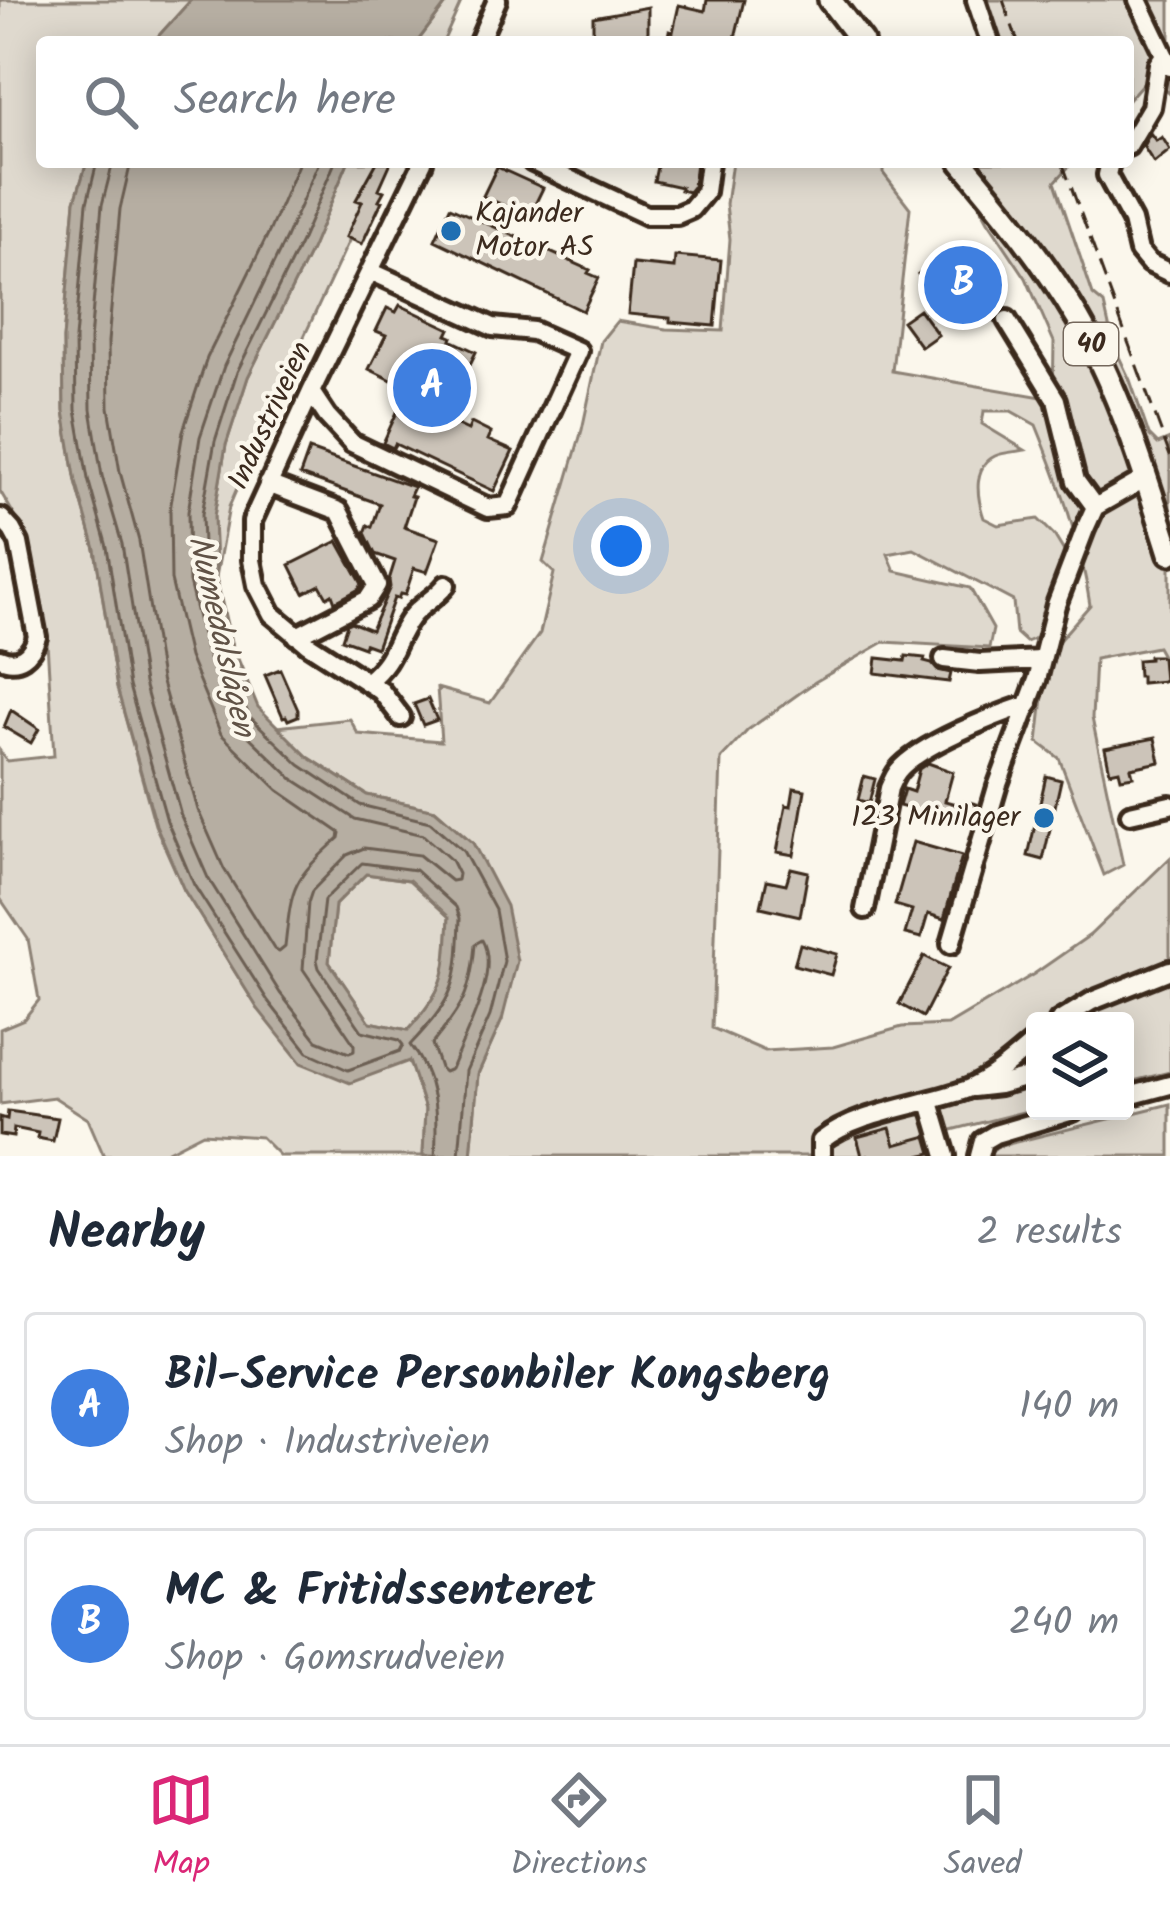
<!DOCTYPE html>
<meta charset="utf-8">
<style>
body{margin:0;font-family:Kalam,sans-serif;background:#f6f6f7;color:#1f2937}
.controls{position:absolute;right:36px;bottom:36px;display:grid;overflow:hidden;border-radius:12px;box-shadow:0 6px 30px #0003}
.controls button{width:108px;height:108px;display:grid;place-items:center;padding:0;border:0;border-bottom:3px solid #e0e1e3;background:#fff;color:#1f2937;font:60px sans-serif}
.you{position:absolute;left:621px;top:546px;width:42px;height:42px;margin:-30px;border:9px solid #fff;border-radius:50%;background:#1a73e8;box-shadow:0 0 0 18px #1a73e833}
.badge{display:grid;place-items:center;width:78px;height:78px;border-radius:50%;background:#db2777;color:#fff;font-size:39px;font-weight:700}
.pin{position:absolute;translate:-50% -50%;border:6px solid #fff;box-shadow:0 3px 12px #0006}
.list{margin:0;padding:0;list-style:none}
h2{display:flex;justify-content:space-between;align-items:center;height:156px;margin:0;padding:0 48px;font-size:51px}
h2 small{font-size:39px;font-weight:400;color:#747a83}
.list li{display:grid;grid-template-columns:78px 1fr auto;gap:36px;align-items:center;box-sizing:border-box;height:192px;margin:0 24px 24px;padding:0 24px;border:3px solid #e0e1e3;border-radius:12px}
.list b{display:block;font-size:45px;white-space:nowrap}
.list p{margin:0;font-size:39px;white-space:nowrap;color:#747a83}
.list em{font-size:39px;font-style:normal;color:#747a83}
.icon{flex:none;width:66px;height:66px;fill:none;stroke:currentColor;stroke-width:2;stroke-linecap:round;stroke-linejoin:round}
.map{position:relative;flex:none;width:1170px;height:1156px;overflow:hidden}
.search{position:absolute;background:#fff;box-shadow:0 6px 30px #0003;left:36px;right:36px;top:36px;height:132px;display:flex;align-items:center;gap:30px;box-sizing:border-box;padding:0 42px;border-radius:12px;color:#747a83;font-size:45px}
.sheet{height:588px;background:#fff}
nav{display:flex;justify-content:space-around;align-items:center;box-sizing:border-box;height:168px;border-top:3px solid #e0e1e3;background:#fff;font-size:33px;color:#747a83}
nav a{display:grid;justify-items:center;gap:6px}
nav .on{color:#db2777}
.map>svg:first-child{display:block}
</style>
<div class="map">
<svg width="1170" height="1156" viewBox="0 0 1170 1156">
<rect width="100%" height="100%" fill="#fbf7ec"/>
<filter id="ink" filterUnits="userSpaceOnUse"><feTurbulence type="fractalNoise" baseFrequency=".00833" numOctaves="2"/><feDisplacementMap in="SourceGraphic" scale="24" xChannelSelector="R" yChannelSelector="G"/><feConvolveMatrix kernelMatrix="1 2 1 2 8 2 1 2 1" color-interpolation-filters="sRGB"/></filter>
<g filter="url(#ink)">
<path fill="#dfd9ce" stroke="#8d8276" stroke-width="3" d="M0,0h191l-38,42h-111v120h45l-12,39 -12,138 1,72 12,71 19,67 22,139 38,137 29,65 74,119 151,52 16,48 -2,47h-143l-19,-19 -58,-4 -45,23h-54l-16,-37 -34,-22 -54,7v-75l24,-10 15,-19 -11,-61 -28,-41v-147l7,10 47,-5 -8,-130 -24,-98 -22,-37z
M449,0h13l-19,42h-26z
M973,0h197v94l-20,-19 -22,25v-58h-142z
M348,162h38l-107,228 -50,117 -13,70 -2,-61 12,-71 22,-68 63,-127z
M732,162h151v11l27,35 -18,163 161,28 1,-57 -28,-64 -38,-57 -32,-59h117l-18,20 38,113 11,9 9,40 17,36 19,55 9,9 12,-5v231l-13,-23 -62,12 -3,59 31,147 -19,10 -45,-117 -21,-16 10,-89 42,-48c-9,-63 -30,-121 -54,-180l-25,-14h-27l-2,13 43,26c-9,2 -22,2 -30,6 -23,11 -18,42 -11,62l14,7 40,-6 16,16 11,18 -29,85 -10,4 -10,-9 -3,-32 -99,-52 -26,5 7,17 75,17 23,41 -4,19 -105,-6 -69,40 -67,48 -27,29 -9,269 53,23 68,-4 69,-20 46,-2 86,-51 56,-39 80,-77v214l-45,11v-62h-90v88l-91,23 -2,24h-471l7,-82 24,-54 -29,-177 -38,-33 -68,-15 -59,-38 -31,-30 73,-8 8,15 83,7 -4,-53 53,15 50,-70 14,-60 -11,-11 39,-132 19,-89 16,-20 49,8 57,2 7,-92 -4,-35z
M366,874l43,6 40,37c-3,58 -1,68 -41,113l-38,-8 -41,-60 6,-57z
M1170,1104v52h-181l7,-9z"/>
<path fill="#b6aea2" stroke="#85796d" stroke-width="3" fill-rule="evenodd" d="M191,0h258l-32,42h-264z
M87,162h261l-37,88 -63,127 -22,68 -12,71 2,61 15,65 27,65 50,50 59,38 68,15 38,33 33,63 11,55 -15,59 -24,54 -7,82h-48l2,-47 -16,-48 -59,22 -49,-20 -43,-54 -74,-119 -28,-65 -39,-137 -22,-139 -19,-67 -12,-71 -1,-72 12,-138zM366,874l43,6 40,37c-3,56 -2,70 -41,113l-38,-8 -41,-60 6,-57z"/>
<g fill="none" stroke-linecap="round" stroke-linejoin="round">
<path stroke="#6c5f53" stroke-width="3" d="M97,162l-10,41 -12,136 1,71 12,69 19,68 22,139 38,135 27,64 74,116 40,51 40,18 52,-19 3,-6 -4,-5 -37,-9 -43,-63 -2,-8 7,-60 38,-37 53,7 41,37 4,11c-2,66 -4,78 -50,127 26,33 28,69 25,111
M113,162l-11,43 -12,135 1,69 11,67 20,68 22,139 37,133 27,62 72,115 37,47 32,13 5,-2v-7l-51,-75 5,-66 4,-12 35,-36 17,-7 55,7 32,26 6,-1 1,-6 -7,-14 -28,-25 -68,-16 -62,-40 -55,-53 -32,-75 -17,-69 -1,-70 12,-75 24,-71 62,-128 33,-76
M131,162l-11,47 -12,133 1,65 11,65 19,69 22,138 37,131 26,59 50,80 5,3 6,-5c7,-62 6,-66 54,-109l1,-5 -62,-43 -57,-56 -32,-77 -18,-77 -1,-70 13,-79 24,-73 63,-128 29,-68
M335,162l-35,82 -63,128 -22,69 -13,73 2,64 16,68 29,70 51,49 60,40 70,17 33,29 32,59 9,51 -14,55 -24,55 -7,85
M482,940c19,32 -18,96 -31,129l-7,3 -4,-4 -8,-24c31,-38 39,-51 43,-100z"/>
</g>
<path fill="#ccc4b9" stroke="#3b2a1e" stroke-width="3" d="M707,0h37l-10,42h-67l2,-11 4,1 6,-27 26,6z
M648,7v35h-55v-25z
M1150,133l6,8 6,-4 8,13 -16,13 -11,-17z
M377,162h14l-12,27 5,2 -5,9 3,1 -20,43 -16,-7 16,-35 -6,-2z
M658,162h38l-3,25 -4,5 -9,-2 1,-3 -27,-6z
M497,167l46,21 -14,29 -46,-21z
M450,207l140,63 -2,3 11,5 -16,33 -148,-71z
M964,250l39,54 -20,14 -12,-16 -21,15 -32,-43 23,-16 4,5z
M675,256l46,4 -6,66 -45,-4v-4l-42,-4 5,-50 41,4z
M400,305l50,24 -3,6 5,2 -1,3 25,12 -20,41 -1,13 -25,6 38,18 3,-7 20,10 -3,7 25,11 -19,40 -99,-47 -2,4 -10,-5 25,-55 -39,-19 17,-34 -10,-4 11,-23 9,4z
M919,309l19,26 -17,12 -19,-26z
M309,450l105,37 -4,9 4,1 -10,30 35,12 -12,33 -13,-4 -9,27 -5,-1 -2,5 -4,-1 -18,50 -11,-4 -1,3 -22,-8 5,-15 4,-2 20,8 19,-43 -1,-7 6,-19 -20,-7 -10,-21 3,-8 4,2 8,-23 -80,-29z
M338,541l24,43 -3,5 -24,13 -3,-8 -5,3 -7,-12 -16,8 -14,-28z
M906,656l19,2 -1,4 8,2 5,6 14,3 -2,9 -74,-9 2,-15 28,3z
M1149,656h10l3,2 2,23 -23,2v-7h-3l-1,-16 12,-1z
M280,669l18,41v6l-10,4 -2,-4 -3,1 -18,-42z
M428,699l9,21 -14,5 -9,-21z
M11,710l28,19 -8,14 -27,-16z
M1155,738l5,24 -29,6 2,8 -12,2 -2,-8 -9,2 -5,-24z
M928,763l25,9 -8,29 18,5 2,-5 12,3 -5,22 -30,-8 -2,5 -12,-4 1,-5 -30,-8 5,-17 9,3 6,-23z
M864,776l11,3 -6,24 -11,-3z
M1046,776l15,4 -18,80 -15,-4z
M794,788l11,2 -11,65 -17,-3 9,-47 5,1z
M913,842l49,14 -18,63 -16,-5 -7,24 -16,-4 7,-24 -17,-5z
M791,868l17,4 -8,44 -39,-9 6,-27 19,4z
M800,944l37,10 -6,21 -37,-10z
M924,956l24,12 -25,49 -24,-13z
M8,1111l50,7 -5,23 -16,-3 1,-5 -24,-5 -1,9 -13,-2v-18l7,2z
M890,1128l5,17 32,-9 5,17 -13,3h-57l-5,-19z"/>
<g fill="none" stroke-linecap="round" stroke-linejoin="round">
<g stroke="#3b2a1e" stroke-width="26">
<path id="minor" d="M976,0l14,42
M1138,0l32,67
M479,42l18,-42
M1128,146l23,-39 7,-43 6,-9
M533,162l113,53h31l14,-6 14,-17 4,-30
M1110,162l-3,13 25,46 7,30 10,12 21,10
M1007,320l49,80 20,81 19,26
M311,392l16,24 25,27 136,65 20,-2 70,-155 -45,-20 -40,-4 -123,-56
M268,484l71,27 38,74 -9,14 -71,37
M0,658c19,8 31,-3 37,-21l-18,-94 -7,-13 -11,-12
M944,659l36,4 61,-3
M368,681c28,-23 24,-38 43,-64 9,-12 24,-18 35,-32
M401,717l-20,-26 -73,-47 -36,-30 -15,-29 -5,-25v-39l59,-129 112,-230
M1130,814l40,-9
M865,909l24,-121c3,-6 5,-12 9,-17 21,-26 98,-56 131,-67
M951,944l46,-157 40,-107 19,-75 29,-76 10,-22 51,-29
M1059,1021l33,-20 78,-31
M973,1088l26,-3 36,-10
M1125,1097l45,-12
M930,1102l16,54
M821,1156v-15c36,-29 100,-35 144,-51 26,-10 49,-31 70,-49
M979,1156l4,-15 12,-7 78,-23"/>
</g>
<g stroke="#3b2a1e" stroke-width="30">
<path id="major" d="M830,0l32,42
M962,162c42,50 83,100 116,157 42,73 67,154 92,234"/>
</g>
<use href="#minor" stroke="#fbf7ec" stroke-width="16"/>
<use href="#major" stroke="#fbf7ec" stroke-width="21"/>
<path stroke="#3b2a1e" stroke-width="3" stroke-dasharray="18 9" stroke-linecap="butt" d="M1003,0l15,42
M1062,162l108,294"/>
</g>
</g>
<g fill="#1f6fb2" stroke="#fbf7ec" stroke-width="4.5">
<circle cx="451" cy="231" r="12"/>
<circle cx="1044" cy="818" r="12"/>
</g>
<g text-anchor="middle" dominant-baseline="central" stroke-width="9" stroke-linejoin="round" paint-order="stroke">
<rect fill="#fbf7ec" stroke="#75685c" stroke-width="3" x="1064" y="323" width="54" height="42" rx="9"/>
<g font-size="27" font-weight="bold" fill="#3b2a1e">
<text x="1091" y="344">40</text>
</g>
<g font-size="30" fill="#3b2a1e" stroke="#fbf7ec" text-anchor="start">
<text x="475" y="214">Kajander<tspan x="475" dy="34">Motor AS</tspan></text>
<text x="1020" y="818" text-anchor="end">123 Minilager</text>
</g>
<g font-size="30" fill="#3b2a1e" stroke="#fbf7ec">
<text transform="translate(271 416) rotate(-65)">Industriveien</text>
</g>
<g font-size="33" font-style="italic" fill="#605246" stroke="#fbf7ec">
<text transform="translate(220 636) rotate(77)">Numedalslågen</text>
</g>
</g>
</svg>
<div class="controls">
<button><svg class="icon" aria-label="layers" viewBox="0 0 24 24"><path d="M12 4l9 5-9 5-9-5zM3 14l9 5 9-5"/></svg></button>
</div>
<div class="you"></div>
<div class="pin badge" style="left:432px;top:388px;background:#3f7fe0">A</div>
<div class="pin badge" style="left:963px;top:285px;background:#3f7fe0">B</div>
<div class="search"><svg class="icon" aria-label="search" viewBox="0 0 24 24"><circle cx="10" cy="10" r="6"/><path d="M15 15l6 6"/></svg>Search here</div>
</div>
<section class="sheet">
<h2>Nearby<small>2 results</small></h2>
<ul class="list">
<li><span class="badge" style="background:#3f7fe0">A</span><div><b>Bil-Service Personbiler Kongsberg</b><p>Shop · Industriveien</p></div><em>140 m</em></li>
<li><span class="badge" style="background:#3f7fe0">B</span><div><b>MC &amp; Fritidssenteret</b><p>Shop · Gomsrudveien</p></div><em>240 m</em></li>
</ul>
</section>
<nav>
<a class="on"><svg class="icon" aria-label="map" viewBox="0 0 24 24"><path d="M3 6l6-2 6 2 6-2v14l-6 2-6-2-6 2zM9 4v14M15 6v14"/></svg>Map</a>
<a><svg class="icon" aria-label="directions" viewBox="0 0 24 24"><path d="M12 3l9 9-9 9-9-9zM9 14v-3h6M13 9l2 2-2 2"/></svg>Directions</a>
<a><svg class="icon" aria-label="saved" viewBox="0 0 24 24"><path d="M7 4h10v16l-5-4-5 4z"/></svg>Saved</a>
</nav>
